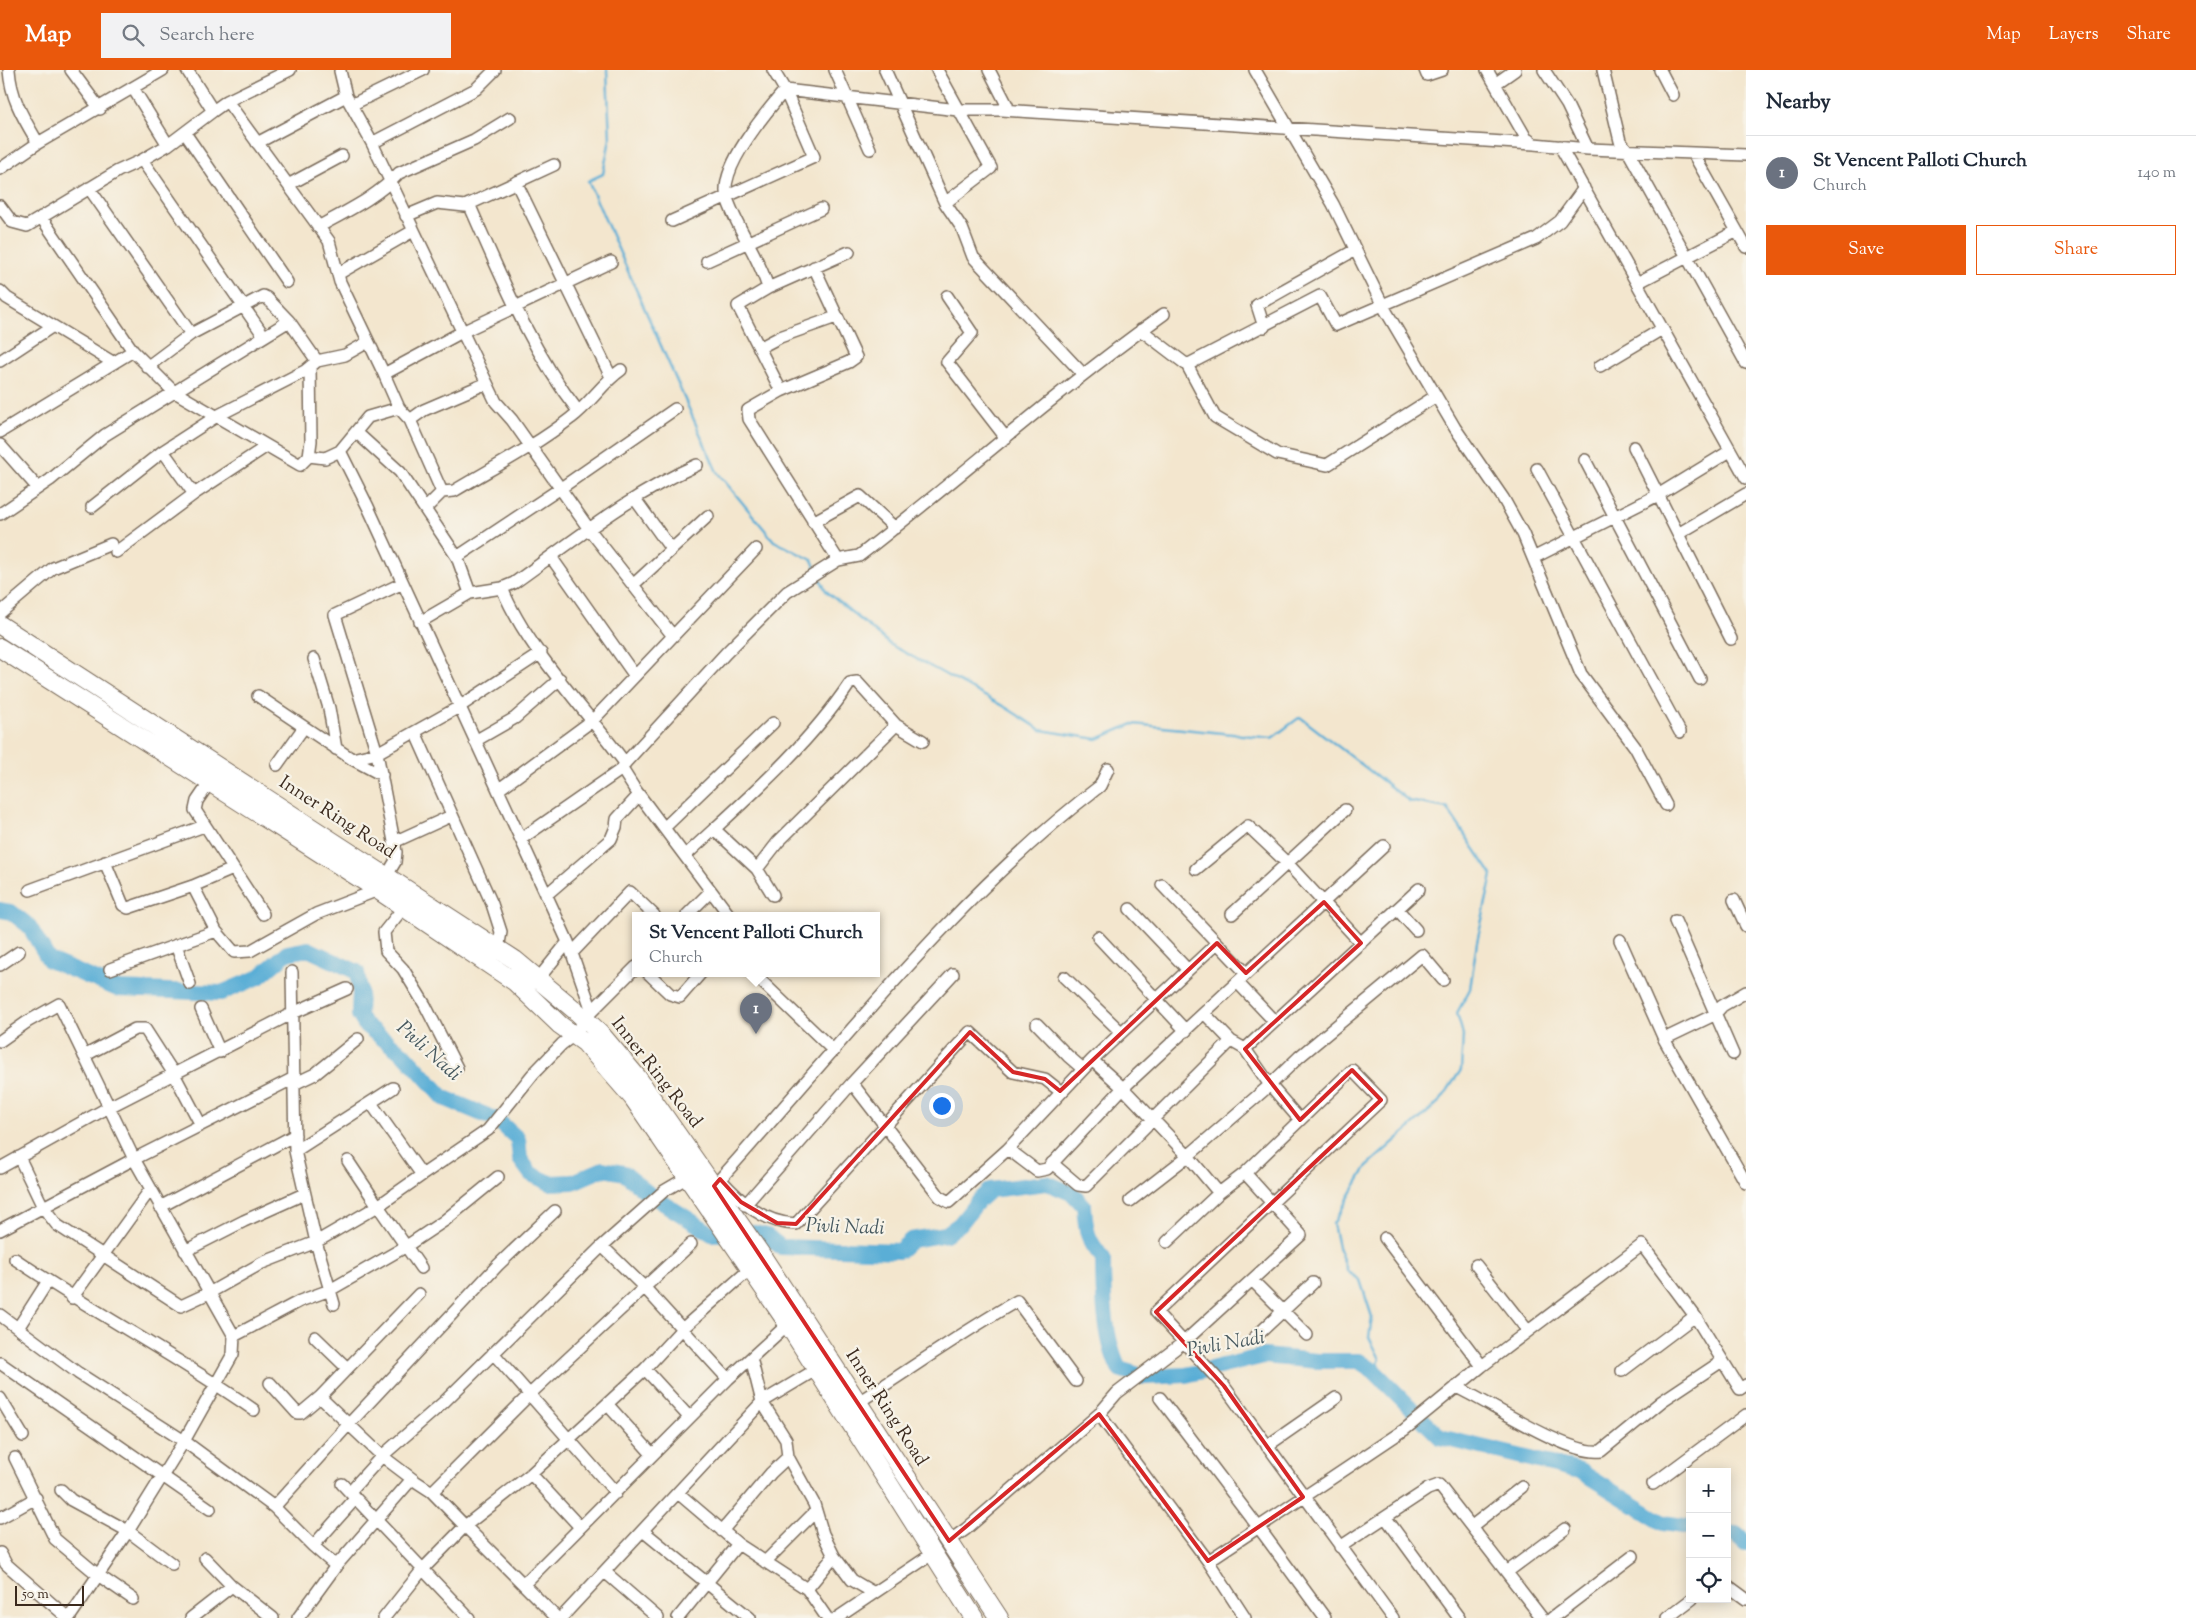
<!DOCTYPE html>
<meta charset="utf-8">
<style>
body{margin:0;font-family:"Sorts Mill Goudy",serif;background:#f2f2f3;color:#1f2937}
.controls{position:absolute;right:15px;bottom:15px;display:grid;overflow:hidden;border-radius:0px;box-shadow:0 2px 12px #0003}
.controls button{width:45px;height:45px;display:grid;place-items:center;padding:0;border:0;border-bottom:1px solid #e0e1e3;background:#fff;color:#1f2937;font:25px sans-serif}
.scale{position:absolute;left:15px;bottom:12px;width:69px;box-sizing:border-box;padding-left:5px;border:2px solid #3b2a1e;border-top:0;font-size:14px;line-height:18px;white-space:nowrap;color:#3b2a1e;-webkit-text-stroke:4px #f7f3e8;paint-order:stroke}
.you{position:absolute;left:941px;top:1035px;width:18px;height:18px;margin:-12px;border:4px solid #fff;border-radius:50%;background:#1a73e8;box-shadow:0 0 0 8px #1a73e833}
.badge{display:grid;place-items:center;width:32px;height:32px;border-radius:50%;background:#ea580c;color:#fff;font-size:16px;font-weight:700}
.pin{position:absolute;translate:-50% -41px;filter:drop-shadow(0 1px 2px #0008)}
.pin::after{content:'';position:absolute;top:26px;width:18px;height:15px;background:inherit;clip-path:polygon(0 0,100% 0,50% 100%)}
.popup{position:absolute;left:632px;top:842px;width:248px;height:65px;box-sizing:border-box;display:grid;place-content:center;border-radius:0px;background:#fff;filter:drop-shadow(0 1px 4px #0005);font-size:16px;white-space:nowrap;color:#747a83}
.popup b{font-size:19px;color:#1f2937}
.popup::after{content:'';position:absolute;left:50%;top:100%;margin-left:-10px;border:10px solid transparent;border-top-color:#fff}
.list{margin:0;padding:0;list-style:none}
h2{display:flex;justify-content:space-between;align-items:center;height:65px;margin:0;padding:0 20px;font-size:21px}
h2 small{font-size:16px;font-weight:400;color:#747a83}
.list li{display:grid;grid-template-columns:32px 1fr auto;gap:15px;align-items:center;box-sizing:border-box;height:75px;padding:0 20px;border-top:1px solid #e0e1e3}
.list b{display:block;font-size:19px;white-space:nowrap}
.list p{margin:0;font-size:16px;white-space:nowrap;color:#747a83}
.list em{font-size:16px;font-style:normal;color:#747a83}
.actions{display:flex;gap:10px;padding:15px 20px}
.actions a{flex:1;padding:11px 0;border:1px solid #ea580c;border-radius:0px;text-align:center;font-size:18px;color:#ea580c}
.actions .main{background:#ea580c;color:#fff}
.icon{flex:none;width:28px;height:28px;fill:none;stroke:currentColor;stroke-width:2;stroke-linecap:round;stroke-linejoin:round}
.map{position:relative;flex:none;width:1746px;height:1548px;overflow:hidden}
header{display:flex;align-items:center;gap:30px;box-sizing:border-box;height:70px;padding:0 25px;background:#ea580c;color:#fff}
header strong{font-size:24px}
nav{display:flex;gap:28px;margin-inline-start:auto;font-size:18px}
.search{width:350px;height:45px;background:#f2f2f3;display:flex;align-items:center;gap:12px;box-sizing:border-box;padding:0 18px;border-radius:0px;color:#747a83;font-size:19px}
main{display:flex}
aside{flex:1;background:#fff}
.map>svg:first-child{display:block}
</style>
<header>
<strong>Map</strong>
<div class="search"><svg class="icon" aria-label="search" viewBox="0 0 24 24"><circle cx="10" cy="10" r="6"/><path d="M15 15l6 6"/></svg>Search here</div>
<nav><a>Map</a><a>Layers</a><a>Share</a></nav>
</header>
<main>
<div class="map">
<svg width="1746" height="1548" viewBox="0 0 1746 1548">
<rect width="100%" height="100%" fill="#f7f3e8"/>
<filter id="ink" filterUnits="userSpaceOnUse"><feTurbulence type="fractalNoise" baseFrequency=".02" numOctaves="2"/><feDisplacementMap in="SourceGraphic" scale="10" xChannelSelector="R" yChannelSelector="G"/><feConvolveMatrix kernelMatrix="1 2 1 2 8 2 1 2 1" color-interpolation-filters="sRGB"/></filter>
<filter id="wash" filterUnits="userSpaceOnUse"><feTurbulence type="fractalNoise" baseFrequency=".0096" numOctaves="4" result="noise"/><feDisplacementMap in="SourceGraphic" scale="20" xChannelSelector="R" yChannelSelector="G"/><feGaussianBlur stdDeviation="1.12" result="paint"/><feColorMatrix in="noise" values="0 0 0 0 0 0 0 0 0 0 0 0 0 0 0 0 0 1.4 0 .05"/><feComposite in="paint" operator="in"/></filter>
<g filter="url(#wash)">
<rect width="100%" height="100%" fill="#f3e6ce"/>
<g fill="none" stroke-linecap="round" stroke-linejoin="round">
<path stroke="#5aaed6" stroke-width="2.5" d="M607,0l3,69 -7,35 -15,7 129,291 57,69 38,19 4,9
M819,506l7,15 65,54 114,62 36,23 56,9 36,-15 139,14 28,-21 109,84 38,7 45,67 -15,67 -7,47 -13,24 6,22 -2,35 -20,30 -74,66 -34,58 5,23 10,25 12,8 12,37 -3,20 11,22 -6,12"/>
<path stroke="#5aaed6" stroke-width="16" d="M0,840l11,2 18,14 20,34 69,29 103,4 38,-16 28,-24 21,-4 49,23 3,19 -1,24 6,10 41,31 38,42 53,22 21,19 2,20 11,15 19,9 23,-1 30,-13 21,4 25,21 63,40 38,-2 17,4 14,11 118,4 12,-11 35,-6 14,-10 19,-24 11,-10 57,-7 26,11 11,12c2,24 2,33 19,52 0,34 1,80 16,111l26,8 41,-2 78,-19 53,5h42l15,10 66,66 140,34 83,52 27,4
M1727,1463l9,1 10,9"/>
</g>
</g>
<g filter="url(#ink)">
<g fill="none" stroke-linecap="round" stroke-linejoin="round">
<g stroke="#7b6c5c" stroke-width="14">
<path id="minor" d="M9,0c2,29 15,49 29,73
M71,0l29,39
M187,0l26,41 14,-10 63,-31
M835,0l35,79
M885,0l60,133 46,-35 -54,-98
M1255,0l78,134 50,102 72,122 48,70 20,36 58,140 54,73 31,58
M1425,0l2,5 15,-5
M1487,0l39,68 8,6 54,5 158,6
M1544,0l23,35 21,44
M1603,0l17,71 8,10 118,212
M1660,0l13,25
M340,1l6,25 26,47 124,259 16,18 77,109 84,107
M1495,14l20,-14
M133,18l35,57
M227,31l102,140 11,41 44,92 78,-42 149,-70
M351,35l72,-35
M1002,40l532,34
M185,63l102,149
M257,73l89,-47
M372,73l104,-54 19,-19
M1560,76l186,332
M1693,83l53,94
M142,90l122,176
M0,99l38,-26 125,-73
M516,112l95,195
M288,115l54,-29
M89,118l102,146
M945,133l17,25 11,29 110,117
M469,134c32,72 61,145 109,207
M0,136l12,16 15,4 91,-55 24,-11 26,-15 45,-34
M406,146l31,-13 28,3 89,-41
M41,147l92,134 40,40 127,74 9,-9 2,-15 -1,-74
M672,151l142,-64 -29,-67 -12,-20
M318,157c29,-16 59,-30 81,-54l75,-33 36,-22
M707,191l114,-52
M814,197l42,90 -7,5 -68,29 -33,19 1,9 89,141
M338,204l75,-43
M1637,213l100,-52
M768,218c-9,-32 -31,-59 -41,-90 -9,-30 40,-87 58,-108l173,20h44l5,-5 -18,-35
M0,221l7,7 107,65
M947,226l25,37 -25,29 59,76
M1264,257l-7,-22 98,-55
M1141,260l46,35 28,52 62,37 50,11 109,-69
M759,278l21,-11 56,-20
M0,291l53,-35
M317,291l28,-6 23,-13
M1187,295l133,-69 16,29 200,-86 24,-18 24,-33
M1600,296l62,-37
M147,297l44,-33 72,-38 4,2 22,23
M384,304l15,34 11,12 14,-10 63,-27
M781,321l-43,-85 30,-18 81,-36
M410,350l32,72
M0,362l133,-81
M356,362l44,40 57,85 13,36
M0,375l38,43
M1634,377l97,192
M163,381l31,43
M340,381l28,56 200,435 24,69
M309,386l16,2 15,-7 28,-34 31,-9
M1585,390l115,219
M1537,399l143,263
M635,429l36,50
M426,438l16,-16 12,-1c40,-24 81,-45 117,-73 19,-14 31,-35 50,-48
M0,444l50,-34 55,-45 184,-114 28,40 -12,10 -88,45 -54,35 -71,56
M813,452l47,-26 35,32
M1678,464l68,-40
M116,482l78,-58 73,-48
M457,487l104,-69 114,-79
M551,487l84,119
M1533,488l125,-63 72,-44
M633,515l75,-69
M502,518c24,60 84,122 123,175l-3,6 12,19 95,127
M0,543l53,-45 58,-24
M420,552l50,-29 32,-5 12,-5c58,-41 117,-89 183,-118
M314,589l15,49 7,41
M258,626l94,63 30,16
M415,662l77,172 9,28 -3,17
M475,671l40,-23 45,-39
M352,689l25,-6 -42,-138 68,-32
M625,693l101,-110 61,-61 51,-32 21,-4c103,-80 200,-167 305,-242
M277,695l27,-38
M210,712l-13,19 -2,9 68,104
M498,720l95,-70 163,-171
M664,758l109,-105
M714,759l43,40 21,-27 118,-117 27,16
M521,769l101,-70
M394,772l57,-26
M685,786c58,-54 121,-107 165,-173l7,-1 39,43
M105,792l18,43 5,3 65,-22 23,45 18,21 16,-1 66,-37 62,-24 17,-28 1,-10 -19,-99 82,-46 82,-54
M757,799l16,26
M1196,799l52,-43 39,37 74,80
M1162,815l84,88
M193,816l40,-17
M30,820l174,-64
M546,825l65,-56 5,-12 1,-8 22,-24
M1734,830l12,26
M404,837l-20,25 2,19 17,18 22,36 32,63
M1130,839l58,61
M1397,839l19,21
M1232,844l113,-104
M687,845l24,-24
M1675,851l58,133
M1098,867l88,94
M1620,870l44,99 82,144
M176,875l14,39
M572,883l58,-61 24,23
M0,895l19,-13
M110,899l106,-38
M292,902l3,179 21,91 18,62
M648,903l22,21 10,3 21,-24
M760,903l-2,5 76,73
M1064,907l57,55
M539,908l29,-36
M1237,912l37,39
M201,939l19,43
M1205,944l26,27 14,8 174,-160
M1037,954l31,32 15,13
M1664,969l50,-24 8,-9 24,-14
M0,971l27,-19 32,-18 50,103 -109,61
M1245,979l25,36 -82,71 31,37 26,-20
M84,986l51,-27h10l29,45 27,51
M1092,990l125,-117
M296,1007l-162,82 -25,-52 184,-94 54,-24
M296,1013l19,-9 43,-35
M852,1013l88,114 9,5 59,-53 29,22 10,-2 76,-81 65,68 -58,45
M371,1033l51,72 -44,31 43,62
M1300,1050l52,-50 29,30 -225,212 68,74 169,232
M1008,1079l84,-89 31,28 261,-242
M295,1081l98,-63
M19,1087l24,50 14,18 124,81 28,-13 53,-30 54,-21 62,-36 -30,-45
M1052,1093l26,22 8,1 145,-145
M422,1105l66,-45 45,-56 29,-30 12,-9 18,-24 44,-44
M720,1109c21,23 43,44 76,45l174,-192 43,40 32,7 15,12
M714,1116c123,-136 240,-289 386,-400l8,-17
M745,1135l107,-122 101,-109
M160,1137l135,-72
M555,1141l-57,54 -149,159 -75,83 39,39 23,20 76,-87 20,13 98,-98 161,-150
M0,1160l134,-71 100,177 -1,18 -49,87 -54,87 -61,90
M1385,1168l97,128
M1167,1172l52,-49
M185,1181l59,-30 60,-27
M15,1189c78,53 162,97 239,151
M1476,1195l52,66
M1252,1210l31,31 30,-28
M419,1224l-99,103 62,59 62,-54 158,-156
M72,1228l78,-108
M0,1245l78,58 106,68 90,66
M788,1254l-37,34 11,44 24,38 2,17 26,47 9,30 11,22 -27,33
M18,1258l30,-47
M234,1266l66,-35 30,-11 75,-43 39,-26 54,-44
M315,1267l32,31
M1252,1270l31,-29 24,24
M493,1283l123,140
M0,1293l210,146
M645,1299l44,48
M1622,1301l73,-55 45,73 6,-4
M728,1309l23,-21
M270,1313l27,30h4l19,-16
M1456,1317c33,15 113,69 145,64l61,-50 60,-40
M0,1328l23,38
M1160,1328l105,138 60,82
M857,1333c54,-34 105,-71 160,-102l59,80
M607,1334l45,50
M1099,1344l18,-21 67,-51 117,-107 -56,-62 55,-53 -30,-35 29,-28 123,-102 21,25
M1267,1376l69,-48
M15,1388l40,81 43,36 35,24
M531,1404l49,53
M342,1414l127,134
M1653,1414l93,-69
M353,1418l29,-32 33,25
M61,1420l10,10 57,31 44,33
M432,1422l33,34 66,-52 114,-105 36,-39 69,-61
M678,1423l60,51 69,45 20,29
M0,1448l36,-20
M1386,1448l73,100
M1472,1456l50,-39
M643,1461l107,87
M722,1461l49,-58 17,-16
M949,1471l17,-12 133,-115 109,147 37,57
M313,1476l42,-47
M1340,1477l88,-58 11,-4 103,133
M0,1483l6,11 62,54
M834,1486l18,24 22,13
M205,1488l27,28
M1208,1491l196,-131 78,-64 160,-121 53,71
M765,1492l51,-51
M605,1502l53,46
M1507,1502l58,-43
M524,1514l204,-205 -84,-92 -42,-41 62,-55 29,-17
M1727,1515l19,14
M191,1548l41,-32 41,32
M298,1548l38,-52
M384,1548l39,-49 42,-43 92,92
M561,1548l201,-216 55,-33
M678,1548l60,-74
M837,1548l95,-64
M1552,1548l81,-62
M1667,1548l25,-19"/>
</g>
<g stroke="#7b6c5c" stroke-width="20">
<path id="trunk" d="M0,555l515,335 61,51 24,22 37,44 123,176 239,365
M0,578l378,242 137,92 45,43 25,18 48,55 151,220 190,300"/>
</g>
<use href="#minor" stroke="#fff" stroke-width="11"/>
<use href="#trunk" stroke="#fff" stroke-width="18"/>
</g>
</g>
<path fill="none" stroke="#d62828" stroke-width="4" stroke-linejoin="round" d="M1324,832l37,41 -116,106 55,71 52,-50 29,30 -225,212 68,74 79,111 -95,64 -109,-147 -150,127 -235,-355 6,-7 21,23 36,21 19,1 174,-192 43,40 32,7 15,12 157,-148 29,30z"/>
<g text-anchor="middle" dominant-baseline="central" stroke-width="4.5" stroke-linejoin="round" paint-order="stroke">
<g font-size="19" fill="#3b2a1e" stroke="#f7f3e8">
<text transform="translate(337 748) rotate(33)">Inner Ring Road</text>
<text transform="translate(656 1003) rotate(52)">Inner Ring Road</text>
<text transform="translate(886 1338) rotate(57)">Inner Ring Road</text>
</g>
<g font-size="20" font-style="italic" fill="#46585e" stroke="#f7f3e8">
<text transform="translate(428 982) rotate(42)">Pivli Nadi</text>
<text transform="translate(845 1158) rotate(2)">Pivli Nadi</text>
<text transform="translate(1226 1275) rotate(-10)">Pivli Nadi</text>
</g>
</g>
</svg>
<div class="controls">
<button>+</button>
<button>−</button>
<button><svg class="icon" aria-label="locate" viewBox="0 0 24 24"><circle cx="12" cy="12" r="6"/><path d="M12 2v4M12 18v4M2 12h4M18 12h4"/></svg></button>
</div>
<div class="scale">50 m</div>
<div class="you"></div>
<div class="pin badge" style="left:756px;top:964px;background:#6b7280">1</div>
<div class="popup"><b>St Vencent Palloti Church</b>Church</div>
</div>
<aside>
<h2>Nearby<small></small></h2>
<ul class="list">
<li><span class="badge" style="background:#6b7280">1</span><div><b>St Vencent Palloti Church</b><p>Church</p></div><em>140 m</em></li>
</ul>
<div class="actions"><a class="main">Save</a><a>Share</a></div>
</aside>
</main>
